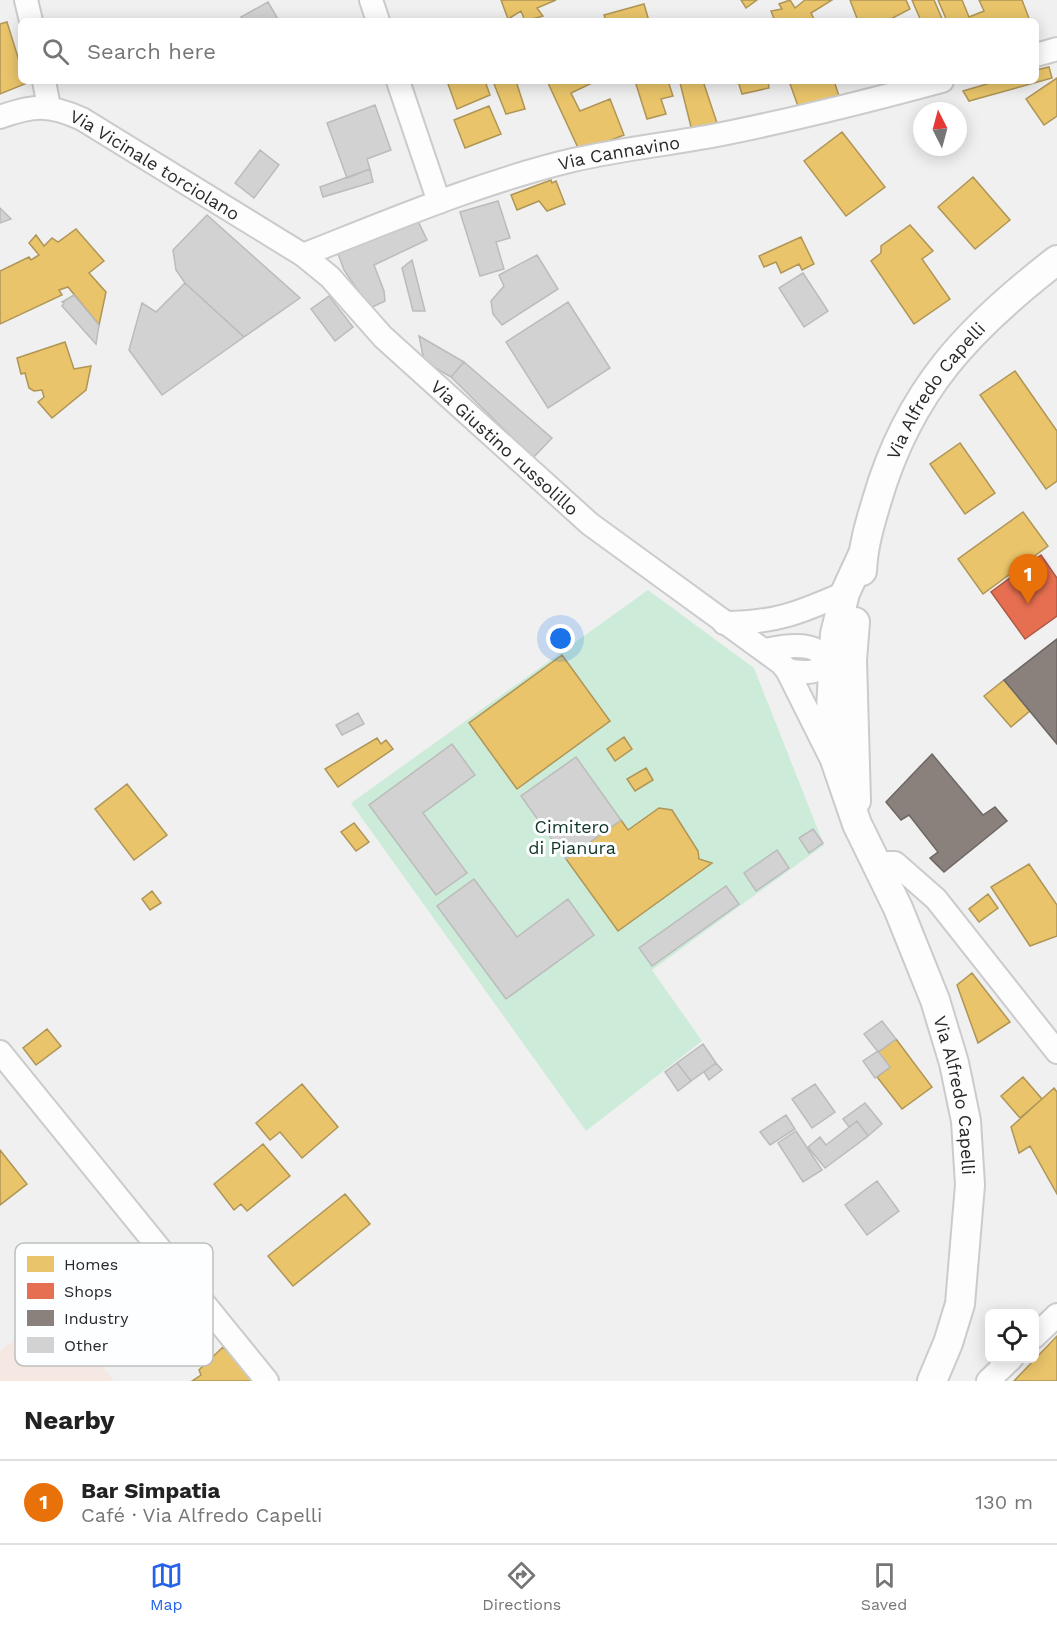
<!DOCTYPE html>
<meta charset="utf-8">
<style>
body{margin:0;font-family:"Work Sans",sans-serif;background:#f6f6f6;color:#222}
.controls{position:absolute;right:18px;bottom:18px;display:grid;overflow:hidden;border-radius:9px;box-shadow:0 3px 15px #0003}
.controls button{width:54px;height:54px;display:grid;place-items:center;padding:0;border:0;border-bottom:2px solid #e0e0e0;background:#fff;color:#222;font:30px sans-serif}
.compass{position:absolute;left:913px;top:102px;width:54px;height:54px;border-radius:50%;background:#fff;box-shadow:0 3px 15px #0003;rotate:354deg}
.you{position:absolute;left:561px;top:639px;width:21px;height:21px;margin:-15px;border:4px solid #fff;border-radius:50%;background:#1a73e8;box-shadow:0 0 0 9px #1a73e833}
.badge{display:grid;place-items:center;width:39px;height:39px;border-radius:50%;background:#2563eb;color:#fff;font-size:20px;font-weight:700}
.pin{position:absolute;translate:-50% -50px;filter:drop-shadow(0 2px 3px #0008)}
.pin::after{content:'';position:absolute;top:32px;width:21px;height:18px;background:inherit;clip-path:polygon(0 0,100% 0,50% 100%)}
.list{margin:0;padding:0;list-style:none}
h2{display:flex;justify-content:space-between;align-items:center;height:78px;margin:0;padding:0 24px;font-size:26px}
h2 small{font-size:20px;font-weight:400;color:#767676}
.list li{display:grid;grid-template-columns:39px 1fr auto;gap:18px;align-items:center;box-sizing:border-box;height:84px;padding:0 24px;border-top:2px solid #e0e0e0}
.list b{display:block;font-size:22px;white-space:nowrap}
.list p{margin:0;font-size:20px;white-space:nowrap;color:#767676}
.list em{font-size:20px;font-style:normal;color:#767676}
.icon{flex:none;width:33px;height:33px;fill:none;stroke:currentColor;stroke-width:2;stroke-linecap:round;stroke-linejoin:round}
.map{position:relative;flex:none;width:1057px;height:1381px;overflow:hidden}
.search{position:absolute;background:#fff;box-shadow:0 3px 15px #0003;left:18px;right:18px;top:18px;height:66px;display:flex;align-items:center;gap:15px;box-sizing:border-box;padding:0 21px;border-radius:9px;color:#767676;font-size:22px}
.sheet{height:162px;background:#fff}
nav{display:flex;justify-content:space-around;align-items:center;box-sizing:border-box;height:84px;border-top:2px solid #e0e0e0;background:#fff;font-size:16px;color:#767676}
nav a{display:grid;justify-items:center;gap:3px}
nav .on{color:#2563eb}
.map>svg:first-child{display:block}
</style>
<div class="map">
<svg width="1057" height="1381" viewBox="0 0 1057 1381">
<rect width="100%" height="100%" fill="#f0f0f0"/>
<path fill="#f5e8e2" d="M56,1307l58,74h-114v-30z"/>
<path fill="#cdebd9" d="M648,590l106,78 70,177 -172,125 50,71 -116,90 -235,-328z"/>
<path fill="#e9c46a" stroke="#af9556" stroke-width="1.5" d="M501,0h55l-19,8 6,8 -18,5 -4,-10 -13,8z
M741,0h16l-11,8z
M790,0l5,8 10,-8h27l-21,13 4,8h-40l-4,-10 11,-2 -3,-5z
M850,0h56l4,9 -23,12h-29z
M912,0h22l9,21h-22z
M938,0h24l7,17 15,-6 -5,-11h43l8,21h-83z
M644,4l5,17h-43l-2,-6z
M7,22l14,45v14l6,2 -27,11v-70z
M1049,67l3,11 -83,23 -6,-10 34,-10h39v-11z
M1057,78v38l-13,9 -18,-26z
M447,81h38l5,14 -33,14z
M501,81h15l9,28 -19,5 -12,-30z
M555,81h41l-25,12 9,18 30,-12 14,36 -44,17 -32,-69z
M635,81h33l5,15 -12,3 5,15 -19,5z
M703,81l15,45 -26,5 -12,-48z
M738,81h30l1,7 -27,6z
M789,81h45l7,21 -42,7z
M489,106l12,28 -36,14 -11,-28z
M842,132l43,55 -39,29 -42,-55z
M973,177l37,43 -35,29 -37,-42z
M551,180l1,3 4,-2 9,23 -18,7 -8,-10 -22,9 -6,-15z
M910,225l23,26 -11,8 28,40 -36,25 -43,-63 10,-8v-7z
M76,229l28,32 -15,12 17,19 -7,33 -31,-38 -9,3 3,5 -62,29v-53l29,-14 2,3 8,-5 -10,-12 7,-8 8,11 8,-8 6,4z
M801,237l13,27 -12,6 -3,-6 -18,9 -5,-11 -12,5 -5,-11z
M65,342l9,27 17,-3 -5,24 -34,28 -14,-16 6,-5 -2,-7 -8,1 -5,-3 -4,-15 -4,1 -4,-16z
M1015,371l42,60v50l-11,8 -66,-94z
M960,443l35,50 -30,21 -35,-50z
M1023,512l25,34 -65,48 -25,-35z
M562,655l48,66 -93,68 -48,-66z
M1004,680l26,31 -19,16 -27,-31z
M624,737l8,12 -17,12 -8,-12z
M377,738l4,6 5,-4 7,9 -55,38 -13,-18z
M646,768l7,12 -18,11 -8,-12z
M127,784l40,51 -33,25 -39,-51z
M659,808l13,2 26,41 1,8 13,4 -94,68 -52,-72 55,-39 7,10z
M354,823l15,19 -13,9 -15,-19z
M1029,864l28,41v31l-27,10 -39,-59z
M152,891l9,12 -11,7 -8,-11z
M988,894l10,14 -19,14 -10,-13z
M972,973l38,49 -32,21 -21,-58z
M47,1029l14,17 -25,19 -13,-17z
M896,1039l36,48 -30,22 -25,-32 13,-10 -12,-15z
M1023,1077l19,22 -22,19 -19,-22z
M302,1084l36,43 -36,31 -22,-26 -10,8 -14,-17z
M1054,1088l3,4v102l-27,-48 -11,7 -8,-26z
M263,1144l27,32 -43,35 -6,-7 -7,6 -20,-26z
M0,1150l27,34 -27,21z
M345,1194l25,30 -77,62 -25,-30z
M1057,1336v45h-43z
M223,1347l33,34h-64l9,-6 -2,-5z"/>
<path fill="#e76f51" stroke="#ae5a45" stroke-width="1.5" d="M1041,555l16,23v38l-32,23 -34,-47z"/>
<path fill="#8a817c" stroke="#6d6663" stroke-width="1.5" d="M1057,639v105l-53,-64z
M932,754l51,61 12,-8 12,14 -63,51 -14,-14 8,-6 -29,-37 -8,5 -15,-18z"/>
<path fill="#d2d2d3" stroke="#bbbbbc" stroke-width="1.5" d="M268,2l11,19h-36l-2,-4z
M375,105l16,45 -24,9 3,10 -23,9 -20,-55z
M260,150l19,15 -25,33 -19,-15z
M370,169l3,13 -50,15 -3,-10z
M498,201l12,37 -14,4 8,27 -24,7 -20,-64z
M0,208l11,11 -11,4z
M207,215l93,83 -56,39 -59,-54 -9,-13 -3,-20z
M417,219l10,21 -53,25 10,26 1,10 -15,7 -26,-38 -7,-19z
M537,255l21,34 -56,36 -9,-11 -2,-13 13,-15 -5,-11z
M412,260l13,51h-12l-11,-43z
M803,273l25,38 -24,16 -25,-39z
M185,283l59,54 -82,58 -33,-45 13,-47 14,9z
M74,295l25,30 -3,19 -34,-38 2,-3 -2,-1z
M329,296l24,31 -18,14 -24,-32z
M568,302l42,66 -62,40 -42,-66z
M419,336l45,26 -13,15 -27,-16z
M464,362l88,76 -19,20 -82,-81z
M358,713l6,11 -22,11 -6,-10z
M452,744l23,31 -52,38 44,60 -31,22 -67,-90z
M576,757l45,63 -55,39 -45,-63z
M813,829l10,14 -14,10 -10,-15z
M777,850l12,18 -33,23 -12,-18z
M474,879l43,58 51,-38 26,36 -88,64 -69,-93z
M726,886l13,18 -87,62 -13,-18z
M882,1021l14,18 -18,13 -14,-18z
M703,1044l13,19 -25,18 -14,-18z
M878,1051l12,16 -15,11 -12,-17z
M677,1063l14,18 -13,10 -13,-19z
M716,1063l6,7 -13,10 -5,-8z
M815,1084l20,28 -23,16 -20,-29z
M865,1103l17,21 -14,12 -11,-15 -8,6 -6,-8z
M786,1115l9,14 -25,16 -10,-13z
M857,1121l11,15 -43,32 -17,-21 12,-10 6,8z
M796,1131l26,39 -19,12 -25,-39z
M877,1181l22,30 -32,24 -22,-30z"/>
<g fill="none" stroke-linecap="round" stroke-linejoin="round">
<g stroke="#cbcbcb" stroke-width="26">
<g id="minor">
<path d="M26,0l5,21"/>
<path d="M371,0l7,21"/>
<path d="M1036,55l21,-6"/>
<path d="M44,81l5,26"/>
<path d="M398,81l41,121"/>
<path id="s1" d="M0,117c34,-12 49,-13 82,2l221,136 27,22 53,60 207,187 191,139 6,7 43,86"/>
<path id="s2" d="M303,255c89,-35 178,-73 270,-95 48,-11 96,-16 144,-25 76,-15 151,-34 225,-54"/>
<path d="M724,623c51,0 75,-10 121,-30"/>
<path d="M765,650c32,-7 58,-9 74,25"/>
<path d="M787,670c21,5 41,2 52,-18"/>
<path d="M877,863h18l41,36 121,153"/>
<path d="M0,1052l267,329"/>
<path d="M1034,1337l23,-22"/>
<path d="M988,1381l24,-23"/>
</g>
</g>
<g stroke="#cbcbcb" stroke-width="32">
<g id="tertiary">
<path id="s3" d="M863,554l-18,39 -10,41 -4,76 2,44 24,70 41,84 37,92 19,63 12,58 4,64 -10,119 -12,39 -16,38"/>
<path id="s4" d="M862,571c1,-25 8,-48 15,-71 32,-110 92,-172 180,-240"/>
<path d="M855,622l-3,38 4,141"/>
</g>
</g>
<use href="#minor" stroke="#fdfdfd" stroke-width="22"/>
<use href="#tertiary" stroke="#fdfdfd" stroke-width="28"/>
</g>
<g text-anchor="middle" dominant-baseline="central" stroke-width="6" stroke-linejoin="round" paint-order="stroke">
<g font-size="18" fill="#282829" stroke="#fdfeff">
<text stroke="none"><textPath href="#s2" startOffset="333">Via Cannavino</textPath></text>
<text stroke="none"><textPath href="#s1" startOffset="171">Via Vicinale torciolano</textPath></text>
<text stroke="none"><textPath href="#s4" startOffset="198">Via Alfredo Capelli</textPath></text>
<text stroke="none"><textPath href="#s1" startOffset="624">Via Giustino russolillo</textPath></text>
<text stroke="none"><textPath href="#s3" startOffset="570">Via Alfredo Capelli</textPath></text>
</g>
<g font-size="18" fill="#113624" stroke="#fdfeff">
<text x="572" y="826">Cimitero<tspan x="572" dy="21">di Pianura</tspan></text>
</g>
</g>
<rect x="15" y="1243" width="198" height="123" rx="9" fill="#fdfeff" stroke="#bdbebf" stroke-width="1.5"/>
<rect x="27" y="1256" width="27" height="16" fill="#e9c46a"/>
<rect x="27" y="1283" width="27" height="16" fill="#e76f51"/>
<rect x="27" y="1310" width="27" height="16" fill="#8a817c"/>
<rect x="27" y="1337" width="27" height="16" fill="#d2d2d3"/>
<g font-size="16" fill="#282829">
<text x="64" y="1270">Homes</text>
<text x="64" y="1297">Shops</text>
<text x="64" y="1324">Industry</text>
<text x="64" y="1351">Other</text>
</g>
</svg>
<div class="controls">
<button><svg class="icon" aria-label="locate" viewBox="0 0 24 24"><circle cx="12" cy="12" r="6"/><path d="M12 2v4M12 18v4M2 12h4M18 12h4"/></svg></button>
</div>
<svg class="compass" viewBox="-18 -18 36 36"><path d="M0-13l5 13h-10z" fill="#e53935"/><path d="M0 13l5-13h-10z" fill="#767676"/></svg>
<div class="you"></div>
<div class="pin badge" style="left:1028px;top:604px;background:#e8710a">1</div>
<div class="search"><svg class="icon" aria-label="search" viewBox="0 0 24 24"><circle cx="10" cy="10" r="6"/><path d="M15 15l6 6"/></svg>Search here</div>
</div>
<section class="sheet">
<h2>Nearby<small></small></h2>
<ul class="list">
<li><span class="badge" style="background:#e8710a">1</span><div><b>Bar Simpatia</b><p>Café · Via Alfredo Capelli</p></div><em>130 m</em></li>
</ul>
</section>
<nav>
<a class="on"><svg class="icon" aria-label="map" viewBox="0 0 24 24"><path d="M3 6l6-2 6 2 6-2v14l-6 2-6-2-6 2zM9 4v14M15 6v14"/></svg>Map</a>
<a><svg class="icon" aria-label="directions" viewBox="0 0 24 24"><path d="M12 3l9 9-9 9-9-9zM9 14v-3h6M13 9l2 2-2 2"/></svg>Directions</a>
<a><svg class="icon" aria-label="saved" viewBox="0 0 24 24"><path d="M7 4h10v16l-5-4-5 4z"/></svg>Saved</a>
</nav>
